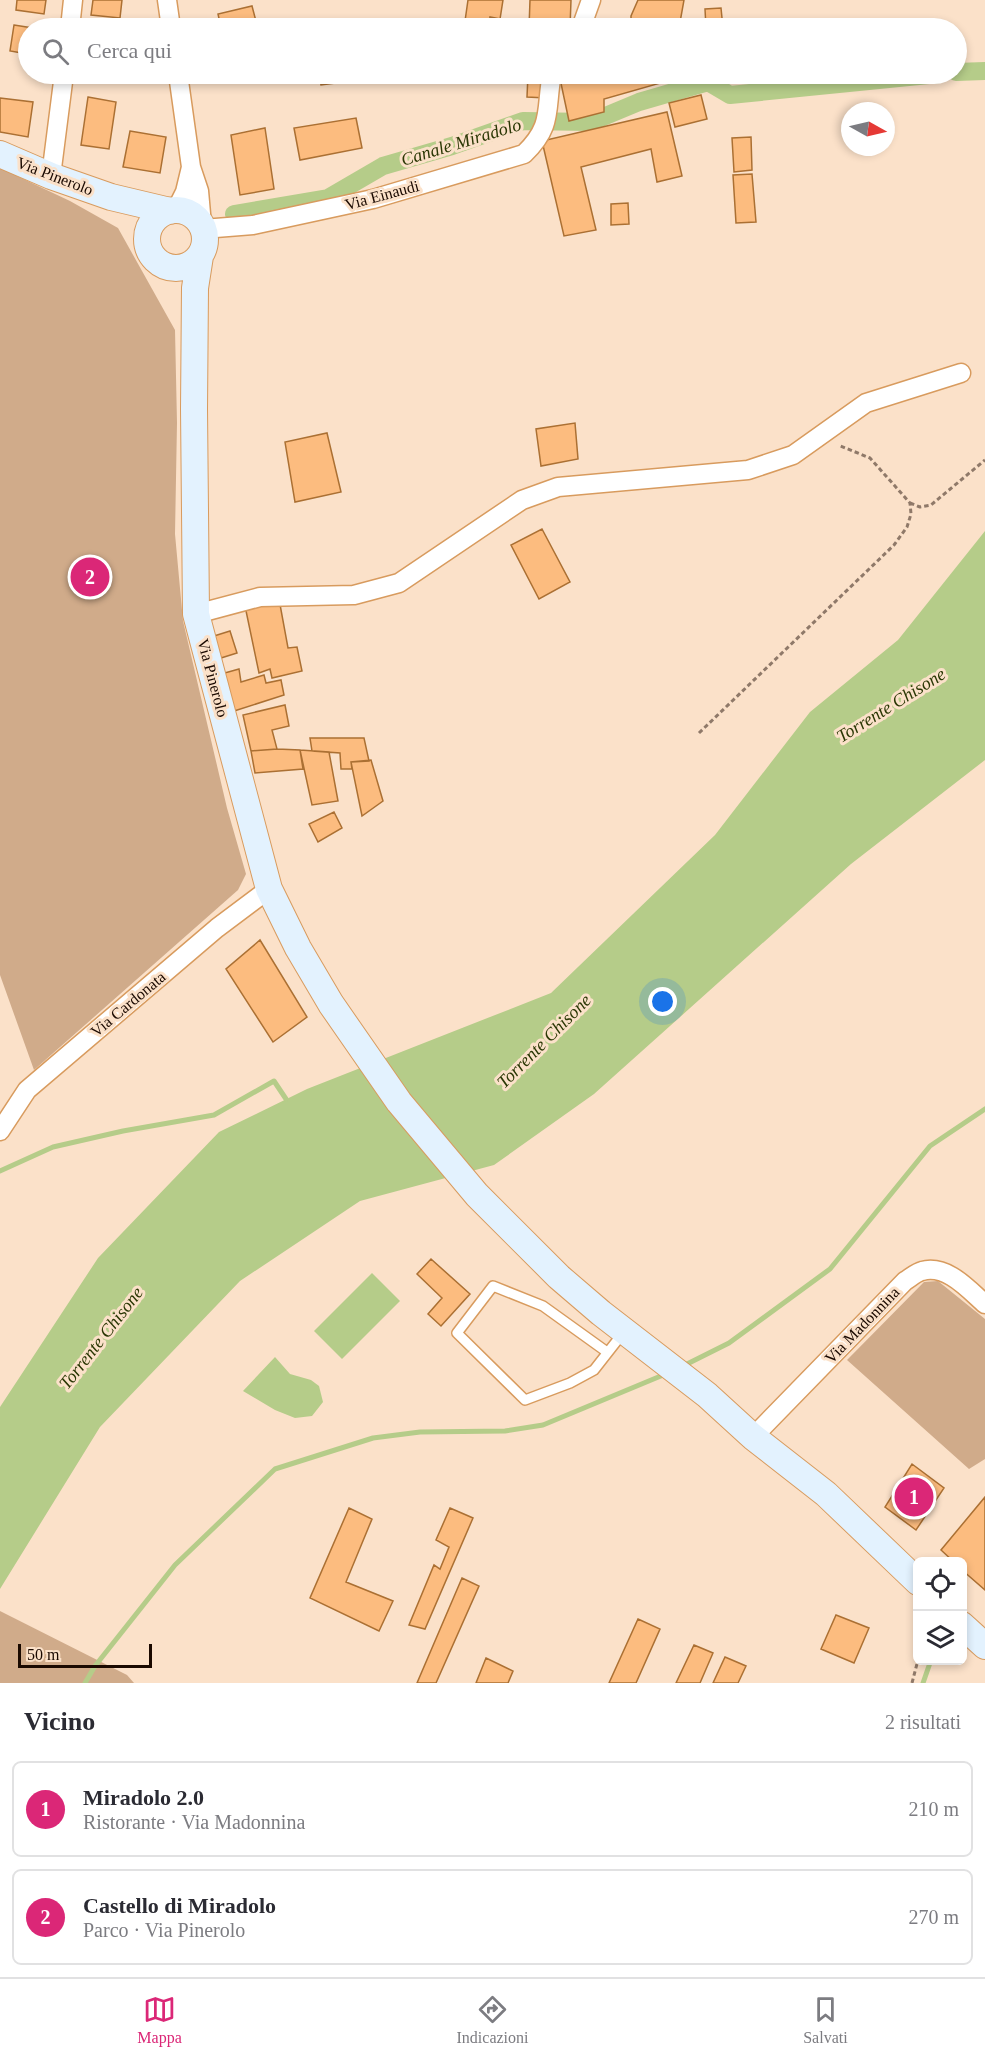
<!DOCTYPE html>
<html lang="it">
<meta charset="utf-8">
<style>
body{margin:0;font-family:Georgia,serif;background:#f2f2f3;color:#2b2b33}
.controls{position:absolute;right:18px;bottom:18px;display:grid;overflow:hidden;border-radius:9px;box-shadow:0 3px 9px #0003}
.controls button{width:54px;height:54px;display:grid;place-items:center;padding:0;border:0;border-bottom:2px solid #e1e1e2;background:#fff;color:#2b2b33;font:30px sans-serif}
.compass{position:absolute;left:841px;top:102px;width:54px;height:54px;border-radius:50%;background:#fff;box-shadow:0 3px 9px #0003;rotate:98deg}
.scale{position:absolute;left:18px;bottom:15px;width:134px;box-sizing:border-box;padding-left:6px;border:3px solid #1a0900;border-top:0;font-size:16px;line-height:21px;white-space:nowrap;color:#1a0900;-webkit-text-stroke:4px #fbe1c9;paint-order:stroke}
.you{position:absolute;left:663px;top:1002px;width:21px;height:21px;margin:-15px;border:4px solid #fff;border-radius:50%;background:#1a73e8;box-shadow:0 0 0 9px #1a73e833}
.badge{display:grid;place-items:center;width:39px;height:39px;border-radius:50%;background:#db2777;color:#fff;font-size:20px;font-weight:700}
.pin{position:absolute;translate:-50% -50%;border:3px solid #fff;box-shadow:0 2px 6px #0006}
.list{margin:0;padding:0;list-style:none}
h2{display:flex;justify-content:space-between;align-items:center;height:78px;margin:0;padding:0 24px;font-size:26px}
h2 small{font-size:20px;font-weight:400;color:#7c7c81}
.list li{display:grid;grid-template-columns:39px 1fr auto;gap:18px;align-items:center;box-sizing:border-box;height:96px;margin:0 12px 12px;padding:0 12px;border:2px solid #e1e1e2;border-radius:9px}
.list b{display:block;font-size:22px;white-space:nowrap}
.list p{margin:0;font-size:20px;white-space:nowrap;color:#7c7c81}
.list em{font-size:20px;font-style:normal;color:#7c7c81}
.icon{flex:none;width:33px;height:33px;fill:none;stroke:currentColor;stroke-width:2;stroke-linecap:round;stroke-linejoin:round}
.map{position:relative;flex:none;width:985px;height:1683px;overflow:hidden}
.search{position:absolute;background:#fff;box-shadow:0 3px 9px #0003;left:18px;right:18px;top:18px;height:66px;display:flex;align-items:center;gap:15px;box-sizing:border-box;padding:0 21px;border-radius:33px;color:#7c7c81;font-size:22px}
.sheet{height:294px;background:#fff}
nav{display:flex;justify-content:space-around;align-items:center;box-sizing:border-box;height:84px;border-top:2px solid #e1e1e2;background:#fff;font-size:16px;color:#7c7c81}
nav a{display:grid;justify-items:center;gap:3px}
nav .on{color:#db2777}
.map>svg:first-child{display:block}
</style>
<div class="map">
<svg width="985" height="1683" viewBox="0 0 985 1683">
<rect width="100%" height="100%" fill="#fbe1c9"/>
<path fill="#d0ab8a" d="M0,168l70,33 48,27 57,102 2,93 -2,111 8,87 44,187 19,66 -8,16 -204,180 -34,-95z
M938,1281l47,38v140l-16,10 -122,-109 77,-78z
M0,1611l127,64 7,8h-134z"/>
<path fill="#b5cc89" d="M985,531v229l-134,104 -257,230 -100,71 -134,36 -120,80 -140,146 -100,162v-182l98,-149 121,-126 88,-43 244,-96 164,-158 95,-123 88,-72z
M372,1273l28,28 -58,58 -28,-28z
M275,1357l15,17 21,6 8,6 4,16 -11,14 -17,2 -20,-8 -32,-19z"/>
<g fill="none" stroke-linecap="round" stroke-linejoin="round">
<path stroke="#b5cc89" stroke-width="5" d="M0,1171l53,-24 70,-16 91,-16 60,-34 12,18
M681,1367l48,-24 101,-74 100,-123 55,-37
M85,1683l10,-17 80,-101 100,-96 98,-31 47,-6 85,-1 38,-6 125,-52
M923,1683l8,-23"/>
<path stroke="#b5cc89" stroke-width="18" d="M956,72l29,-1
M234,214l94,-16 55,-32 69,-20 71,-25 68,1 48,-20 69,-20 22,13 209,-21"/>
</g>
<path fill="#fcbc7f" stroke="#ab7033" stroke-width="1.5" d="M17,0h29l-2,14 -28,-4z
M93,0h29l-2,18 -29,-3z
M468,0h35l-3,19 -10,-2 -2,11h-24z
M530,0h41l-1,28h-41z
M638,0h46l-5,28h-48v-12z
M252,6l5,19 13,-2 1,5h-50l-3,-14z
M721,8l2,20h-17l-1,-19z
M82,22l23,3v3h-24z
M14,25l19,3h-5v26l-18,-3z
M229,74h36v2l-34,7z
M319,74h47v5l-45,6z
M528,74h18v24l-19,-1z
M559,74h113l-1,6 -67,19v13l-35,9z
M701,95l6,24 -32,8 -6,-24z
M88,97l28,5 -7,47 -28,-4z
M0,98l33,4 -5,35 -28,-5z
M667,112l15,64 -25,6 -6,-33 -70,18 15,63 -32,6 -22,-95z
M356,118l6,30 -62,12 -6,-32z
M265,128l9,61 -34,6 -9,-60z
M130,131l36,6 -6,36 -37,-6z
M751,137l1,33 -18,2 -2,-34z
M752,174l4,48 -20,1 -3,-48z
M628,203l1,21 -18,1v-21z
M575,423l3,36 -37,7 -5,-37z
M327,433l14,59 -46,10 -10,-60z
M542,529l28,53 -31,17 -28,-54z
M279,599l9,49 9,-1 5,24 -30,7 -2,-9 -11,4 -14,-67z
M230,631l7,22 -16,5 -7,-22z
M239,669l2,13 23,-7 2,8 15,-3 3,15 -53,17 -10,-38z
M285,705l4,21 -17,4 5,19 -26,2 -8,-36z
M310,738h54l5,23 -18,1 1,7h-11l-1,-16 -28,-2z
M277,749l23,1 3,19 -48,4 -4,-22z
M300,750l29,2 9,49 -26,4z
M371,760l12,41 -21,15 -11,-54z
M334,812l8,16 -24,14 -9,-18z
M260,940l47,77 -34,25 -47,-73z
M431,1259l39,35 -29,32 -13,-12 14,-16 -25,-24z
M912,1464l32,24 -28,42 -31,-23z
M985,1497v93l-23,-20v-8h-8l-13,-12z
M349,1508l23,11 -26,63 47,19 -14,30 -69,-33z
M450,1508l23,10 -48,111 -16,-4 25,-60 6,4 9,-22 -13,-7z
M462,1578l17,8 -43,97h-19z
M836,1615l33,13 -15,35 -33,-14z
M638,1619l22,10 -24,54h-27z
M694,1645l19,8 -13,30h-24z
M725,1657l21,9 -8,17h-25z
M486,1658l27,13 -5,12h-32z"/>
<g fill="none" stroke-linecap="round" stroke-linejoin="round">
<g stroke="#d89b5e" stroke-width="12">
<path id="lane" d="M607,1352l-64,-46 -50,-20 -36,47 68,67 45,-17 24,-13 29,-37"/>
</g>
<g stroke="#d89b5e" stroke-width="21">
<path id="street" d="M167,0l4,28
M70,28l3,-28
M581,28l10,-28
M178,74l13,93 8,24 3,34
M51,176l13,-102
M176,210l9,-18 6,-25
M203,229l50,-4 120,-26 151,-45c30,-29 21,-45 28,-80
M196,614l64,-17 94,-2 45,-12 123,-83 36,-13 190,-17 45,-15 73,-52 95,-30
M0,1131l27,-41 190,-162 52,-39
M753,1437l152,-156c5,-3 12,-9 17,-10 25,-7 47,19 63,33"/>
</g>
<g stroke="#d89b5e" stroke-width="28">
<path id="secondary" d="M0,154l51,22 60,21 59,14
M147 239a29 29 0 1 1 58 0a29 29 0 1 1-58 0Z
M200,256l-5,32 -1,121 2,205 73,275 29,59 33,56 68,98 78,93 82,82 42,36 106,82 46,42 73,57 92,88
M962,1625l23,21"/>
</g>
<path stroke="#8f7969" stroke-width="3" stroke-dasharray="4.5 3" stroke-linecap="butt" d="M910,503l10,4 11,-2 54,-45
M699,733l195,-188 13,-18 4,-13 -1,-11 -40,-45 -32,-13
M912,1683l6,-23"/>
<use href="#lane" stroke="#fff" stroke-width="9"/>
<use href="#street" stroke="#fff" stroke-width="18"/>
<use href="#secondary" stroke="#e3f2fe" stroke-width="26"/>
</g>
<g text-anchor="middle" dominant-baseline="central" stroke-width="6" stroke-linejoin="round" paint-order="stroke">
<g font-size="16" fill="#1a0900" stroke="#fbe1c9">
<text transform="translate(55 176) rotate(21)">Via Pinerolo</text>
<text transform="translate(382 195) rotate(-15)">Via Einaudi</text>
<text transform="translate(213 678) rotate(75)">Via Pinerolo</text>
<text transform="translate(128 1004) rotate(-40)">Via Cardonata</text>
<text transform="translate(862 1325) rotate(-46)">Via Madonnina</text>
</g>
<g font-size="18" font-style="italic" fill="#2a3704" stroke="#fbe1c9">
<text transform="translate(461 142) rotate(-17)">Canale Miradolo</text>
<text transform="translate(891 705) rotate(-32)">Torrente Chisone</text>
<text transform="translate(544 1041) rotate(-45)">Torrente Chisone</text>
<text transform="translate(101 1338) rotate(-52)">Torrente Chisone</text>
</g>
</g>
</svg>
<div class="controls">
<button><svg class="icon" aria-label="locate" viewBox="0 0 24 24"><circle cx="12" cy="12" r="6"/><path d="M12 2v4M12 18v4M2 12h4M18 12h4"/></svg></button>
<button><svg class="icon" aria-label="layers" viewBox="0 0 24 24"><path d="M12 4l9 5-9 5-9-5zM3 14l9 5 9-5"/></svg></button>
</div>
<svg class="compass" viewBox="-18 -18 36 36"><path d="M0-13l5 13h-10z" fill="#e53935"/><path d="M0 13l5-13h-10z" fill="#7c7c81"/></svg>
<div class="scale">50 m</div>
<div class="you"></div>
<div class="pin badge" style="left:914px;top:1497px">1</div>
<div class="pin badge" style="left:90px;top:577px">2</div>
<div class="search"><svg class="icon" aria-label="search" viewBox="0 0 24 24"><circle cx="10" cy="10" r="6"/><path d="M15 15l6 6"/></svg>Cerca qui</div>
</div>
<section class="sheet">
<h2>Vicino<small>2 risultati</small></h2>
<ul class="list">
<li><span class="badge">1</span><div><b>Miradolo 2.0</b><p>Ristorante · Via Madonnina</p></div><em>210 m</em></li>
<li><span class="badge">2</span><div><b>Castello di Miradolo</b><p>Parco · Via Pinerolo</p></div><em>270 m</em></li>
</ul>
</section>
<nav>
<a class="on"><svg class="icon" aria-label="map" viewBox="0 0 24 24"><path d="M3 6l6-2 6 2 6-2v14l-6 2-6-2-6 2zM9 4v14M15 6v14"/></svg>Mappa</a>
<a><svg class="icon" aria-label="directions" viewBox="0 0 24 24"><path d="M12 3l9 9-9 9-9-9zM9 14v-3h6M13 9l2 2-2 2"/></svg>Indicazioni</a>
<a><svg class="icon" aria-label="saved" viewBox="0 0 24 24"><path d="M7 4h10v16l-5-4-5 4z"/></svg>Salvati</a>
</nav>
